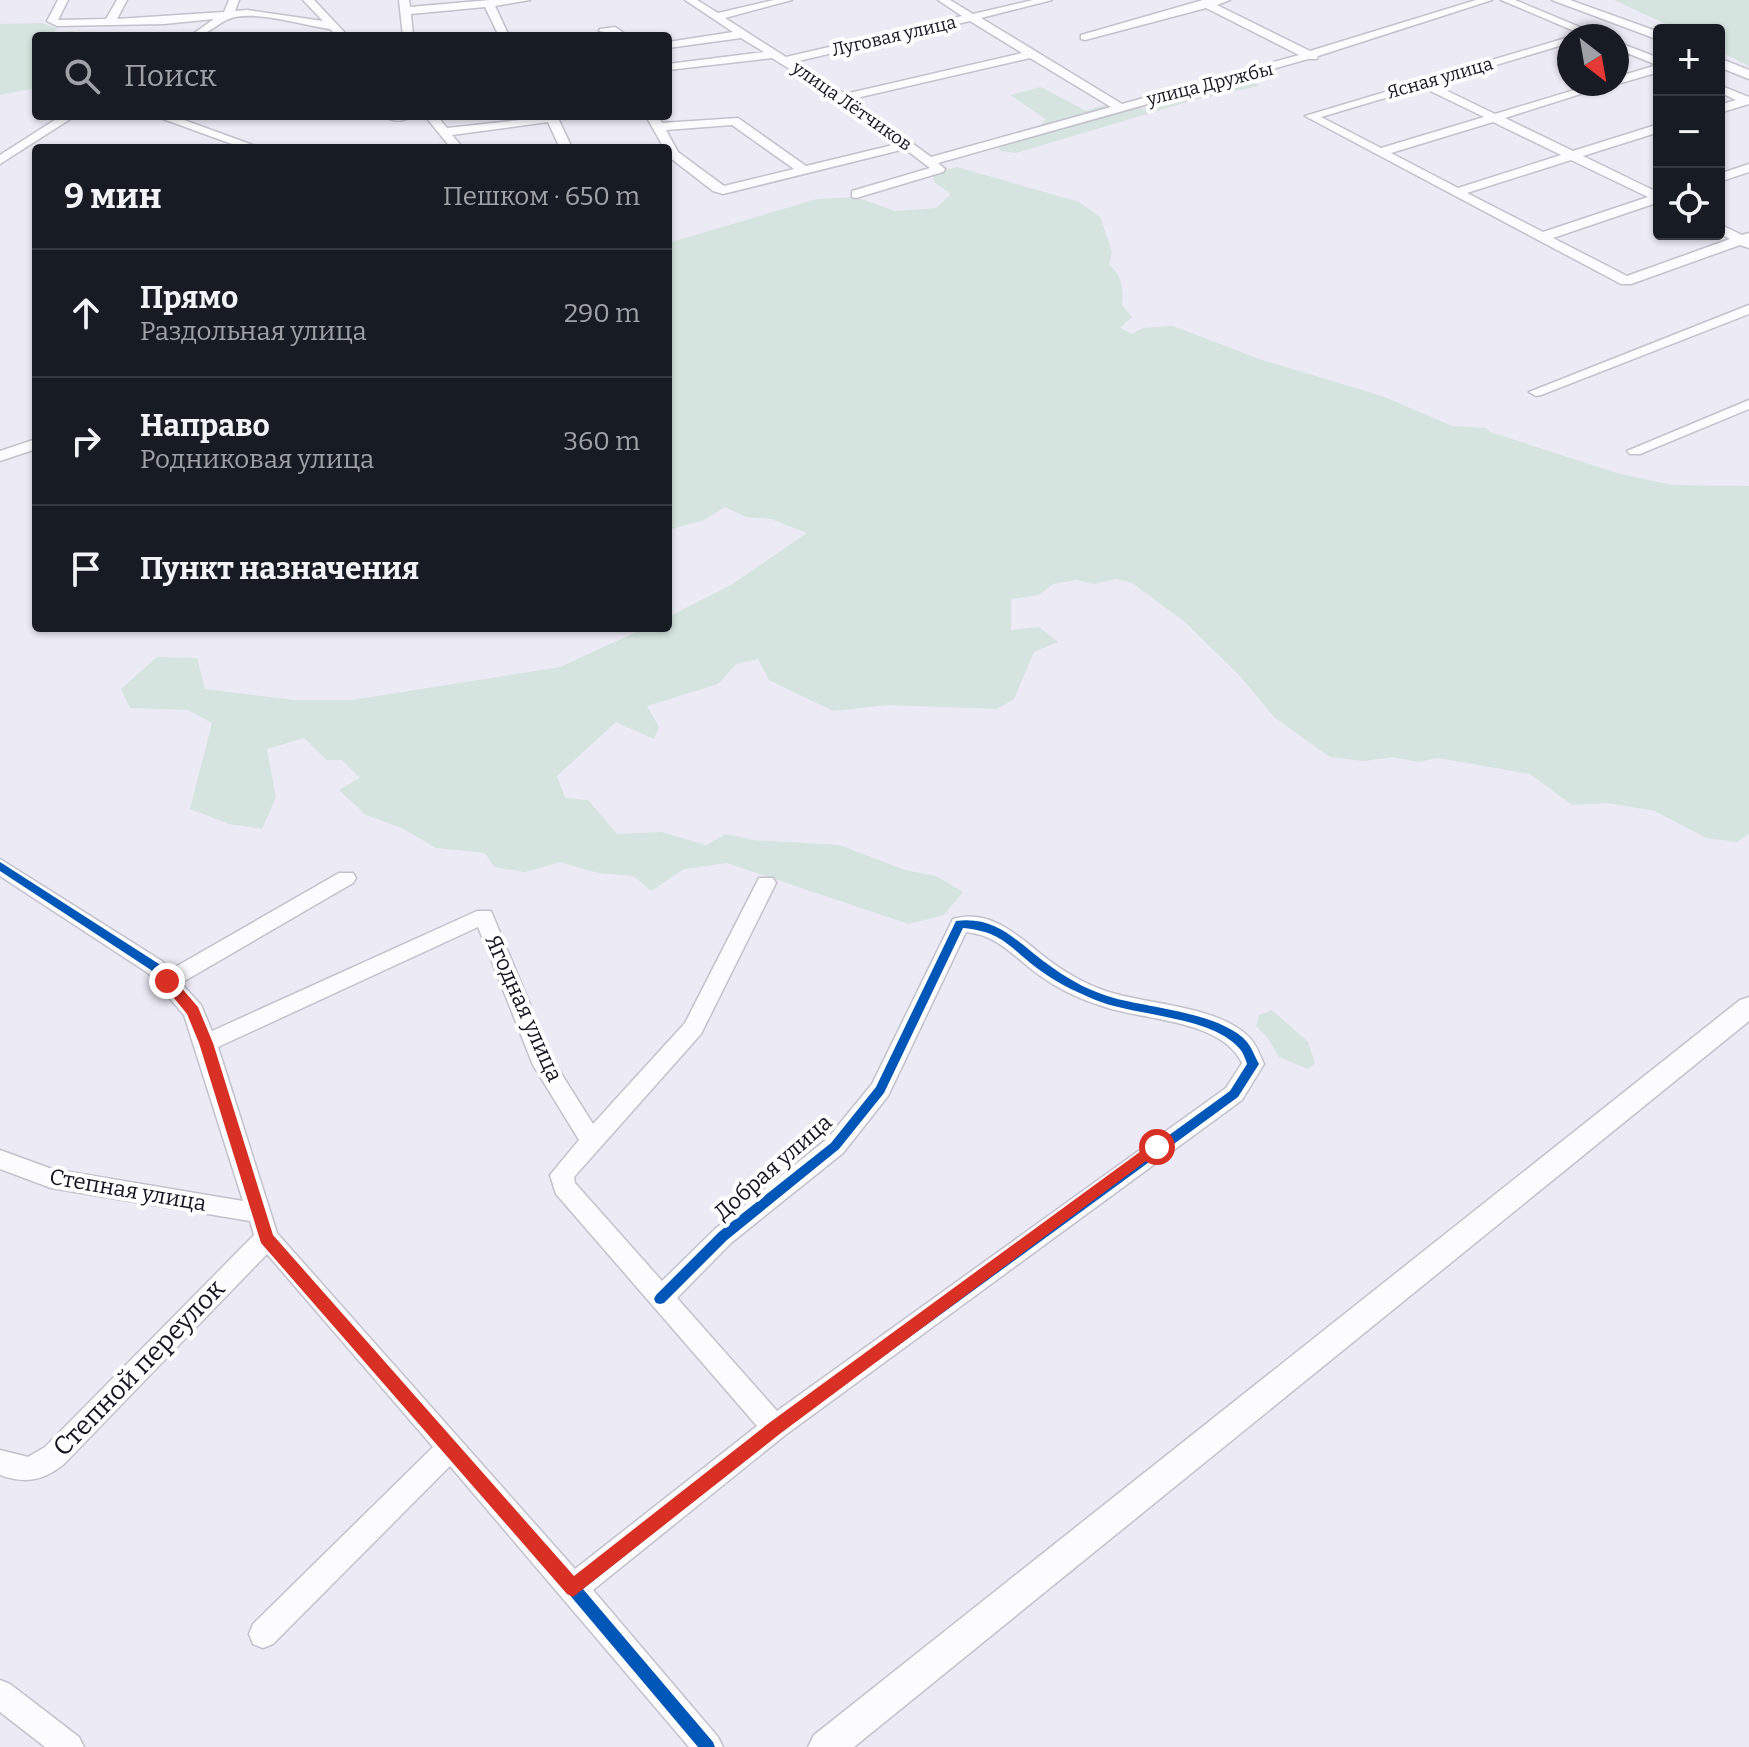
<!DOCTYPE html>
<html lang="ru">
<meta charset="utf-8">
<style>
body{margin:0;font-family:Bitter,serif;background:#20242c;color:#f1f3f6}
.controls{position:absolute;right:24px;top:24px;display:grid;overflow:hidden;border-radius:8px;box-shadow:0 2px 6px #0004}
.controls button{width:72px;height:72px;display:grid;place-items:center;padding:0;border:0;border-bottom:2px solid #363941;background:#171b24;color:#f1f3f6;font:40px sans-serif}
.compass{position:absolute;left:1557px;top:24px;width:72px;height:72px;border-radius:50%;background:#171b24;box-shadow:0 2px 6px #0004;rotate:149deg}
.stop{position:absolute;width:24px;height:24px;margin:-18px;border:6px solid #d93025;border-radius:50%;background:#fff}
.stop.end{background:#d93025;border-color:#fff;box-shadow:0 2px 8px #0008}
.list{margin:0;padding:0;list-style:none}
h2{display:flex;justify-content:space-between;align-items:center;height:104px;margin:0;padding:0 32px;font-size:34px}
h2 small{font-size:26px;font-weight:400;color:#9ea1a6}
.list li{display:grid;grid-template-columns:52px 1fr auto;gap:24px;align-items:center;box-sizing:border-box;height:128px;padding:0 32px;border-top:2px solid #363941}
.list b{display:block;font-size:30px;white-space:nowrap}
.list p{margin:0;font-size:26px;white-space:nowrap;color:#9ea1a6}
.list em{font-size:26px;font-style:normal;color:#9ea1a6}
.icon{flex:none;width:44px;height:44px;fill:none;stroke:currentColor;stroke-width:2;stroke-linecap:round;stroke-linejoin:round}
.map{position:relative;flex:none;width:1749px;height:1747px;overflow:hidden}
.search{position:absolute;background:#171b24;box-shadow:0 2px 6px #0004;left:32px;top:32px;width:640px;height:88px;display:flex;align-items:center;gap:20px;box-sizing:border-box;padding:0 28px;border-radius:8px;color:#9ea1a6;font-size:30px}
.panel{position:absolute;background:#171b24;box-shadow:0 2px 6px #0004;left:32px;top:144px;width:640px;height:488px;border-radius:8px}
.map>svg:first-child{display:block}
</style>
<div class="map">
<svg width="1749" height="1747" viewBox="0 0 1749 1747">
<rect width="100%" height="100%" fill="#eceaf5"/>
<path fill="#d5e4de" d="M1614,0h135v66l-30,-15v-21h-40z
M42,23l15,5 -4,5 21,-2 -5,5h-33v52l-36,7v-71z
M1249,78l10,8 -65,14 -178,53 -15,-2 -7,-10 46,-15 6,-7 -36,-24 31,-8 45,24c20,-8 36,-10 57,-2z
M957,167l122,35 21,15 12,35 -3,13c13,9 15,26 13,40l10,12 -12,11 12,6 11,-6 30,-2 86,33 123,37 70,30 34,2 4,4 127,41 54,12 78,1v348l-12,8 -31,-4 -51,-27 -47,-8 -36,2 -42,-31 -92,-16 -20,4 -25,-5 -29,4 -34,-4 -56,-40 -35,-42 -54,-53 -53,-39 -15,-4 -23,5 -18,-4 -23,4 -14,11 -28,4v31l28,-3 19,15 -24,10 -20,47 -17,10 -109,-4 -55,6 -64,-31 -11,-21 -22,5 -18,20 -71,22 12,21 -5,12 -38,-17 -59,54 8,22 23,2 29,34 44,-2 45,13 20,-11 27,6 86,5 66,25 31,6 27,16 -19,23 -35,9 -182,-61 -43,6 -33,22 -17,-15 -36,-3 -38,-11 -35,10 -31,-5 -9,-14 -49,-5 -34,-20 -36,-13 -27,-25 21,-12 -18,-18h-15l-23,-22 -37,11 9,48 -14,32 -33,-5 -39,-15 22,-86 -24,-13 -58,-2 -9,-19 36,-32 40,1 8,31 89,11h58l208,-33 85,-39h23v-11l63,-32 76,-52 -36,-14 -25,-2 -21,-10 -21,13 -36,10v-287l149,-44 39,-2 39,14 41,-3 15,-14 -17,-12 -1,-9z
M1272,1010l36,32 7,21 -7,6 -29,-12 -11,-19 -12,-12 3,-11z"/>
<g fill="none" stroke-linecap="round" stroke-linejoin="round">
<g stroke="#c2c1cc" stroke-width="3">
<path id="minor" d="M58,0h10l-10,20 48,-1 11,-19h10l-10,19 107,-7 5,-12h10l-4,11 12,-1 76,11 -20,-21h11l34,36h-11l-7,-7c-29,-4 -66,-17 -95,-12 -18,4 -24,19 -45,19l24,-17 -50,5 -107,2 -10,-5z
M399,0h10l1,7 80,-7h40l-35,6 14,30h-10l-14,-29 -74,7 2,22h-10z
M685,0h12l21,13 56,-13h18l-67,18 61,39 176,-41 -24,-16h12l23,14 60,-14h19l-71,18 141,86 177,-49 -93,-47 -121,32 -4,-1v-4l122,-35h27l-13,5 93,46 166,-51h16l-174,56 -1,3h-9l-370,104 7,6 -2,3 -87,26 -4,-1v-6l78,-23 -25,-19 -182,45 -10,-3 -44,-34 -1,-9h-4l-18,-32h12l4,7 76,-5 68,48 91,-22 -58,-44 -67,-42 -104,12v-6l96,-12 -23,-14 -73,10v-6l65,-10zM970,21l52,32 -177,41 -51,-32zM1030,58l81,49 -180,50 -79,-58zM732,125l62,44 -70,17 -46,-34 -12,-22z
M1501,0h14l86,36h-15z
M615,27l13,9 -29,-5 1,-2z
M1569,37v6l-136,41 62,30 99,-30h18l-107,34 68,33 86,-27v8l-76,24 76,37v9l-106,36 74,38 103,-37 -11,-6v-9l23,11 7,-2v15l-9,-3 -109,39h-10l-316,-168zM1422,87l62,30 -103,31 -60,-31zM1493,122l68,33 -103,33 -67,-35zM1571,160l77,37 -105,35 -76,-39z
M1617,42l42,16v14l-38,11 -6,1 2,-7 40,-12 -40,-16z
M1719,85l30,12v7l-30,9v-8l17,-5 -17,-8z
M61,116h14l-75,48v-9z
M155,116h18l88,32h-18z
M385,116h26c-6,6 -20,6 -26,0z
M425,116h12l10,12 110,-12 15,32h-12l-12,-26 -96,13 11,13h-12z
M1749,164v8l-30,10v-8z
M1749,305v9l-208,81 -5,1 -7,-4z
M1749,400v9l-109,45h-10l-3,-3z
M36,439v10l-36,12v-10z
M0,859l162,102 8,9 169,-97h14l3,5 -3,5 -172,100 20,22 11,26 265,-120h14l63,151 39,62 92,-101 74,-145h14l3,5 -75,151 -127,143 1,6 87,98 53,-52 112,-90 45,-55 81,-165c39,-12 69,21 97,42 19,14 42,27 66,33 39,11 103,13 133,43 7,7 11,18 15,27l-22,36 -458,336 -191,154 125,147 5,10h-34l-239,-281 -177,178 -10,4 -10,-4 -4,-10 4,-10 180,-177 -166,-193 -204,211c-21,16 -38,19 -63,10v-25l28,7 17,-10 209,-212 -4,-14 -199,-33 -51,-19v-19l52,19 191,32 -59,-186 -36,-42 -148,-97zM478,927l55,138 46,75 -29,35 6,19 201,232 -182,143 -298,-336 -59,-186zM966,932c32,3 48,25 73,43 18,13 38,23 60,30 42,16 121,13 143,58l-16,25 -449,323 -100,-113 54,-55 112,-90 45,-57z
M0,1680l10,4 69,53 5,10h-39l-45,-35z"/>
</g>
<g stroke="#c2c1cc" stroke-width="3">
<path id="major" d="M1552,0h18l89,32v8z
M1719,58l30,12v9l-30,-12z
M1749,997v24l-895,726h-46l6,-12 926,-735z"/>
</g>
<use href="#minor" fill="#fcfcfe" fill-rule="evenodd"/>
<use href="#major" fill="#fcfcfe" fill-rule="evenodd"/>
<g stroke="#fff" stroke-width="5">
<path id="cycleway" d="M0,862l159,102 38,44 14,35 61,193 302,343 196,-155 460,-333 17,-27c-2,-6 -4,-12 -8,-16 -27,-31 -100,-32 -138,-46 -21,-8 -42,-18 -60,-31 -31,-22 -36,-39 -78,-43l-79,165 -45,56 -112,91 -63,63 -4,1 -4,-1 -2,-4 2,-4 63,-63 112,-89 45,-56 80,-166c44,-6 65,26 97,47 18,13 39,24 61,30 36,10 108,15 133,44 5,6 8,15 12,22l-21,33 -458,335 -197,157 130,153 2,5h-17l-130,-154 -305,-351 -62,-199 -13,-30 -37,-43 -151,-99z"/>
</g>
<use href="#cycleway" fill="#0057b8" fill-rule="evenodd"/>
</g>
<path fill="#d93025" d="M167,975l5,2 26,30 15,36 60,192 301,341 195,-153 383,-280 5,-2 8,6 -384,286 -208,164 -6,-3 -306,-351 -62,-200 -12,-29 -27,-33z"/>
<g text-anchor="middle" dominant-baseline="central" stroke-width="8" stroke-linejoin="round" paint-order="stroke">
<g font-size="18" fill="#15131f" stroke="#fff">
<text transform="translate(894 36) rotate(-13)">Луговая улица</text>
<text transform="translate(1440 78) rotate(-16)">Ясная улица</text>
<text transform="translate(1210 84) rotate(-14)">улица Дружбы</text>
<text transform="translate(852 106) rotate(35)">улица Лётчиков</text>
</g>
<g font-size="22" fill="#15131f" stroke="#fff">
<text transform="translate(524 1008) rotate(66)">Ягодная улица</text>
<text transform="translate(773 1167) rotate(-41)">Добрая улица</text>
<text transform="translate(128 1190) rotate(10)">Степная улица</text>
</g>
<g font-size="26" fill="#15131f" stroke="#fff">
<text transform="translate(139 1368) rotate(-46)">Степной переулок</text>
</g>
</g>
</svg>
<div class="controls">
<button>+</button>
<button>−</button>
<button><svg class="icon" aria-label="locate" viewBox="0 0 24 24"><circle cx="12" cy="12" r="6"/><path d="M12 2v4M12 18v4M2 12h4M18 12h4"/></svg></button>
</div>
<svg class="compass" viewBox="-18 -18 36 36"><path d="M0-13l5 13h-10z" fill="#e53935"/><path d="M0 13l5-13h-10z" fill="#9ea1a6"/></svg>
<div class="stop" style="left:1157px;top:1147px"></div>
<div class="stop end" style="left:167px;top:981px"></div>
<div class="search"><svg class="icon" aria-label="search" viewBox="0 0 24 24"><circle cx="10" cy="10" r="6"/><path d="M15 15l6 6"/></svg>Поиск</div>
<section class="panel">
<h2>9 мин<small>Пешком · 650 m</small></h2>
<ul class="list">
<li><svg class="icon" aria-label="ahead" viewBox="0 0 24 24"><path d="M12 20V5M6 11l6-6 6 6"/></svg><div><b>Прямо</b><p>Раздольная улица</p></div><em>290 m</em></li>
<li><svg class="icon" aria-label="right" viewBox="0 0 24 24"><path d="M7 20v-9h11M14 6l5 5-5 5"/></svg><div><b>Направо</b><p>Родниковая улица</p></div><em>360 m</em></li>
<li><svg class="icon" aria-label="arrive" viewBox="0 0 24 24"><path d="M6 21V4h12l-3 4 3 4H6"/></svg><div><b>Пункт назначения</b></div></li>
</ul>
</section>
</div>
